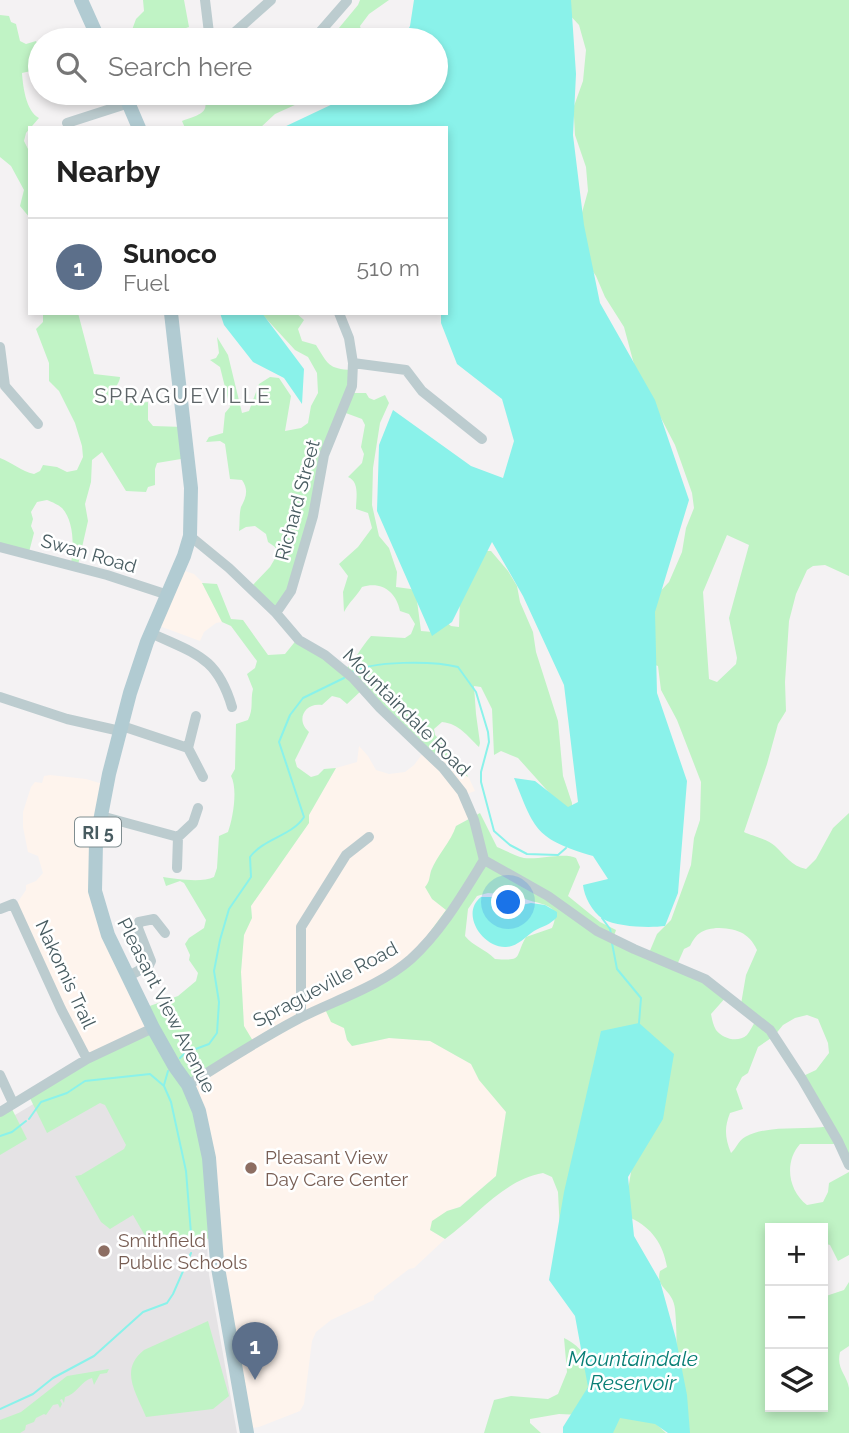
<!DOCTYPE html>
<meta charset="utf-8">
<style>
body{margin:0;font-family:Raleway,sans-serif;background:#f2f2f2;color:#222}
.controls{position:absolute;right:21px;bottom:21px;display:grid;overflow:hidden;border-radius:0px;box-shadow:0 4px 10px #0003}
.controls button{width:63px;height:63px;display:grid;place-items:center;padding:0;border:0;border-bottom:2px solid #e0e0e0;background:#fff;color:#222;font:35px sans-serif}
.you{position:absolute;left:509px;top:903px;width:24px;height:24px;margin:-18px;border:5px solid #fff;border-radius:50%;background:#1a73e8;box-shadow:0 0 0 10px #1a73e833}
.badge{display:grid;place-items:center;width:46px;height:46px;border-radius:50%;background:#ea580c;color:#fff;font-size:23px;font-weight:700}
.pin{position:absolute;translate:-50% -58px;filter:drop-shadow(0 2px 4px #0008)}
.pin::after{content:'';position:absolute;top:37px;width:24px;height:21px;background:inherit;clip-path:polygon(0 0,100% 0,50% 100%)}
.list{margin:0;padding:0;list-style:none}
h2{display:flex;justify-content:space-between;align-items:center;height:91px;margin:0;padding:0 28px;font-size:30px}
h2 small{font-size:23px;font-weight:400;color:#767676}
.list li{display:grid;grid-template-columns:46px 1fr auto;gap:21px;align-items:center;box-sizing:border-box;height:98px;padding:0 28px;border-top:2px solid #e0e0e0}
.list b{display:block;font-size:26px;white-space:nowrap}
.list p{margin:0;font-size:23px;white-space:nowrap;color:#767676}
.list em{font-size:23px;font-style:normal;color:#767676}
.icon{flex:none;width:38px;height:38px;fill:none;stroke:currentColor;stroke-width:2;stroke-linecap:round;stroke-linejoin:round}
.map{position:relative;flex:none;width:849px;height:1433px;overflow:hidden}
.search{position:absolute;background:#fff;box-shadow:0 4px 10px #0003;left:28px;top:28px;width:420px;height:77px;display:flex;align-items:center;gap:18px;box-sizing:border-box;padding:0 24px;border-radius:38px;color:#767676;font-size:26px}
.panel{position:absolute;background:#fff;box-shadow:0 4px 10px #0003;left:28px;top:126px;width:420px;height:189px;border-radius:0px}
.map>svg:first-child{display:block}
</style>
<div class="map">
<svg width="849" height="1433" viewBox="0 0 849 1433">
<rect width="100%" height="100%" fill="#f4f2f3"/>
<path fill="#fef4ed" d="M179,569l15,5 8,8 20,40 -6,1 -12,9 -4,9 -46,-17z
M359,746l9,10 8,14 13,4 16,-2 9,-7 9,-12 26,5 7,10 13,10 6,13 -11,4 9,21 -17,10 -4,12 -21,31 -1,12 18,31 -104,116 3,12 6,6 36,-8 41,3 41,23 9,15 26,33 -10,64 -37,31 -12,4 -17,19 15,9 -31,29 -5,1 -35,27v4l-43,20 -15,12 -4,9 -8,63 -4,7 -41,16 -15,2 -60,-346 60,-57 -3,-54 3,-37 8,-17 -1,-12 58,-83v-8l27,-47 21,-6z
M50,775l36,4 20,6 -11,106 57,134 -62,32 -75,-151 11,-16v-5l10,-4 7,-8 -5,-17 -10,-4 -5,-25v-15l8,-25 4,-5 7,1 2,-7z"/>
<path fill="#e5e3e5" d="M95,1067l107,104 7,104 28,158h-237v-309z"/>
<path fill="#c0f3c5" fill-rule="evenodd" d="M143,0h41l5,27 -9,3 -3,5c-8,-6 -9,-3 -18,-4 -15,-1 -20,-4 -33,9h-27l-1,-3 15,-8 9,2 10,-1 4,-11 8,-8z
M360,0h29l-20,14 -9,12 2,7 13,7h-46l29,-35z
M562,0h287v576l-24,-11 -12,1 -6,4 -11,24 -7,27 -4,61 1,29 -8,13 -11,40 -23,68c8,4 24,7 31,14 10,9 16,20 31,23l10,-10 17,-31 16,-15v350l-9,-19h-40c-16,18 -12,46 7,61l16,-3 5,-10 1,-9 20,-11v83l-11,6 -8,-16 -7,-2v-15h-53v179h53v-110l21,-7 5,-8v64l-9,6c-4,17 7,23 9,36 0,14 0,31 0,45h-164c-12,-40 -6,-83 -10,-124 -2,-20 -20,-20 -15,-38l7,-4c-4,-23 -15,-39 -36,-49l-3,-28 4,-24 -72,66 -2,-40 -6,-15 -9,-4c-40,7 -66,43 -98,66l-15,-9 2,-9 15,-10 13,-4 36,-31 10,-64 -27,-32 -8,-16 -41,-23 -41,-3 -37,8 -5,-6 -3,-12 -13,-6 -7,-15 86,-48 36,-49 -14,-11 -7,-12c5,-6 4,-9 6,-16 6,-16 20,-29 25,-45l24,-13 17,34c8,3 18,9 27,11 16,2 40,-6 52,0l4,9 -12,29 32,26 16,8 -2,6 35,17 8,-19 14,-14 20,-55 3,-27 6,-18 1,-38 -24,-62 -16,-30 -3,-24 -3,-1 -2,-66 16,-17 13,-30 4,-24 8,-20 -2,-15 -17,-48 -40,-77 -11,-41 -19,-30 -9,-21 -13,-19 -5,-30 10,-36 -2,-24 -11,-32 -1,-18v-11l9,-25 3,-31 -7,-25 -13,-14zM727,535l22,10 -20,73 8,40 -1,6 -19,18 -8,-3 -6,-87zM488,893c15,1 26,2 40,7 16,5 34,5 24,28l-26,9c-12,21 -2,24 -31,22 -10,-10 -22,-13 -30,-23l3,-27 9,-13zM716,928c19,0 33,4 41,22l-11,25 -5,29 15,16c-3,5 -6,11 -9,15 -9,8 -24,4 -31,-5 -3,-5 -4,-11 -5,-16l16,-18 -50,-31 7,-16 6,-3c7,-13 11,-16 26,-18zM807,1015l11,4 10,24 1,10 -13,17 -15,7 28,49c-27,5 -60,-2 -84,11 -6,3 -10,13 -14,16 -6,-15 -7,-25 -1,-40l13,-4 -7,-20 6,-12 6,-4 10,-26 16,-11 9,-11 12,-7z
M0,15l9,1 2,6 5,2 4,17 6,3 10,-3 4,8v20l-18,4c1,14 4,38 17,45l-13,15 -2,8 6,12v65l-10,-12 4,-16 -13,-24 -11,-9z
M202,93h157l-62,11 -22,10 -15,14h-75l-3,-7c17,-7 30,-7 20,-28z
M43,313h35l16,61 26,3c0,4 -3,7 -4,11 -5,19 21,15 32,14v18l5,6 31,1 3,31 -30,5 -2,6v16l-7,2 -2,5 -20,-1 -24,-39 -10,8 -1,22 -6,22 3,17 -10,44 -7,-2c3,-16 3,-42 -9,-55 -3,-3 -10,-6 -15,-8l-10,2 -6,10 2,7 -2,7 3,7 -5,19 -29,-6v-88c13,5 21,13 34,16l6,-3 3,-6 14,2 10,5 10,-2 6,-13 -1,-11 -7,-23 -16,-32 -10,-10v-18l-13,-34 7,-7z
M261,313h35l8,7 -6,9 4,12 14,4c12,19 12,24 36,25l-2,23h16l3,5 5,2 11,-5 4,8 -9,20 -7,45 -1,37 7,31 10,12 8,24 -1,15 15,2 5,4 5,38 12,1 13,-10 5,4 8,1 2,-60 9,-16h21l17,20 9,15 3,16 13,30 3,20 22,69 5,55 9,27v8l-10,-4 -44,-49 -17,-7 -7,4 -2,-46 -11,-22 -7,-1 2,28 4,29 -1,4c-12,-11 -19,-23 -37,-25l-8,7 1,6 26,27 7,15 -12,-9 -7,-10 -15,-4 -72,-64 -15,14 -7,-6 -8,-2 -10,9c-17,-3 -27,15 -13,27l-14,28 2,7 14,10 7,-2 6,-6 12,-1 -27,47v8l-58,83 1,12 -8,17 -3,37 3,54 9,15 -69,42 20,51 9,105 -51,-3 -14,5 -15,-26 -23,14 -9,-7 -26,-46 6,-1 43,-26 2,-4 -21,-40 -5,-2 -53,30 -19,-39 124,-67 -8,-19 34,-12 18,-15 2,-8 -9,-13 1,-5 -5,-11 4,-6 15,-10 2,-8 -22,-37 -4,-2 -14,5 -3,-9c13,2 39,6 51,0l3,-9 2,-32 9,-4c5,-14 10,-43 3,-56l4,-7 1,-45 12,-4c6,-12 2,-19 5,-31l-6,-15 8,-6 2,-7 -26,-35 -9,-4 -20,-39 15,1 14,35 12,1 25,35 17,-1 13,-16 47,32c11,-11 16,-23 26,-34l34,2 6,-4 4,-10 -6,-10 -9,-3c-4,-19 -18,-30 -38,-24 -5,9 -13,15 -18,25l-1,-20 5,-16 -9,-12 19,-17 14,-19 -4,-15 -12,-4c0,-11 4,-27 -8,-32l14,-14 2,-9 -3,-7 4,-22 -3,-6 -19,-7 -14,30 -37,145 -15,24 -26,-24 19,-20 7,-12 -2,-8 -7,-5 -2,-8 -11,-8 -9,1 -7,4c1,-7 0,-17 2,-24 5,-9 8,-17 1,-27l-12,-1 -5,-35 -5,-3 -14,1 3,-5 14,-4 2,-20 5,-6 -10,-40 -10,-7 6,-2 3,-5 -2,-16 11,18 14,58 7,-2 10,-27 11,-7 9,1 12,18 -6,35 16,-3 7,-5 3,-17 7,-13 -1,-20 -9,-16 -13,-7z
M10,1105l17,34 -27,16v-45z
M208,1321l21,75 -16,13 -67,8c-10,-25 -27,-47 -2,-67z
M564,1338c35,17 26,46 18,77l-23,-1 -29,5v4l11,10h-57l10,-33 17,-4 37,3 10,-5 9,-22z
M109,1369l-2,4 -7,1 -6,11 -2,-7c-11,3 -15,16 -27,19l-1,6 -2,-4 -2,1 2,4 -2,4 -2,-4 -5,1 -7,10 -2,-1 -8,4 -2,4 -8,3 -1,5 -5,3h-20v-13l21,-8 46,-36z
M628,1412h15l23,21h-69z"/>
<path fill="#8af2ea" d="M414,0h157l5,74 -3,61 11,90 16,78 55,97 34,100 -34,112 2,81 30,88 -9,112 -13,33c-16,2 -48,1 -62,-7 -11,-7 -19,-23 -20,-34l25,-6 -15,-23c-57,-17 -58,-25 -79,-78l21,3 33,26 10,-5 -14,-117 -41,-89 -31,-54 -40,80 -20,14 -55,-125 2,-66 14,-35 78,56 32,12 11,-37 -12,-42 -45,-35 -16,-41v-10h5v-185h-164l74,-35h80v-53h-33l7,-14z
M220,313h42l42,56 -2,35 -18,-26 -31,-16 -29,-37z
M481,897h12l24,9 14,-3 14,2 12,7v5c-7,8 -14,9 -23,14 -9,6 -17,16 -28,16 -24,1 -46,-34 -25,-50z
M639,1023l35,31 -11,65 -35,58 6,59 26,45 16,58 11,56 3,38h-22l-13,-9 -35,-6 -7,15h-50v-6l25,-40 -13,-71 -26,-36 15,-88 37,-161z"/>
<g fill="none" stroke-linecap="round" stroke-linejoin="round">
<path stroke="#8af2ea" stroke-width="2" d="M351,673c20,-13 84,-12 107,-6l18,25 12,40 1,10 -8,30v10l13,49 16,14 17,9 31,1 8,-7
M602,918l8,11 1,5
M612,943l5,26 24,29 -2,25
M180,1058l5,-5 24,-9 8,-11 2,-31 -5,-31 6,-31 9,-31 22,-32 -1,-20c14,-19 42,-21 54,-40l-25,-75 11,-27 13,-17 41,-20
M164,1085l4,-14
M29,1119l12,-17 26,-9 18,-12 65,-7 14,12 7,16 15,69 6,75
M0,1136l12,-4 14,-11
M0,1409l33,-15 20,-16 41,-22 49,-44 24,-9 6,-9 18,-41"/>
<path stroke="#bccccf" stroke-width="10" d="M205,0l4,33 7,7
M226,40l45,-40
M313,40l34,-39
M67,123l62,-20
M0,347l5,39 33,38
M353,363l53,7 16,21 60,48
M190,536l39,32 47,45 23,27 26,15 28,23 27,30 63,60 19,24 12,28 10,40 64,36 49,35 37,18 71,30 65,51 32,49 36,62 11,24
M0,547l107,28 61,20
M276,613l15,-22 22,-75 11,-61 28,-69 1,-23 -4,-25 -10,-25
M151,633c44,21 66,23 81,74
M0,697l67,22 53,12
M122,726l66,22 15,29
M188,748l8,-32
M101,816l77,21 -1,31
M178,837l15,-14 5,-15
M0,909l13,-5 1,2 47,103 26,50
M129,976l20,-11 2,-4 -13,-33 1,-6 15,-3 11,14
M301,1017v-90l45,-72 23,-18
M0,1075l13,28
M188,1085c36,-23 72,-46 110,-66 37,-19 81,-32 113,-60 30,-27 52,-65 73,-99
M0,1112l87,-53 66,-31"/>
<path stroke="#b1cbd2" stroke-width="14" d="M81,0l18,40
M124,93l15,35
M171,313l20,175 -1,48 -6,20 -37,86 -17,51 -21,81 -13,68 -1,49 13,44 45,93 22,39 13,18 11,26 10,47 8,104 30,171"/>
</g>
<g fill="#8d6e63" stroke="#fff" stroke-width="2.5">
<circle cx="251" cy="1168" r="7"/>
<circle cx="104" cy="1251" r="7"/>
</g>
<g text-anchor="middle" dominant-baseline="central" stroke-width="5" stroke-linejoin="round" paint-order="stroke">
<rect fill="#fff" stroke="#7f8d90" stroke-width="2" x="75" y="817.5" width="46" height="29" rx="5"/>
<g font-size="18" font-weight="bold" fill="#485c61">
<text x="98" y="832">RI 5</text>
</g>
<g font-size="19" fill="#485c61" stroke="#fff">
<text transform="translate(297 500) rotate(-75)">Richard Street</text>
<text transform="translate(89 553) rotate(16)">Swan Road</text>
<text transform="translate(407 712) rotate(45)">Mountaindale Road</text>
<text transform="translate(66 974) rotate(65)">Nakomis Trail</text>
<text transform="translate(325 984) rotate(-28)">Spragueville Road</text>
<text transform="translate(167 1005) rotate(63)">Pleasant View Avenue</text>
</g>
<g font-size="19" fill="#785e54" stroke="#fff" text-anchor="start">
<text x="265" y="1157">Pleasant View<tspan x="265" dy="22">Day Care Center</tspan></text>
<text x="118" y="1240">Smithfield<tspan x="118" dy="22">Public Schools</tspan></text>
</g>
<g font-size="21" letter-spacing="2" fill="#5e6568" stroke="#fff">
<text x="183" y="395">SPRAGUEVILLE</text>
</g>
<g font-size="21" font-style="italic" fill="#087e75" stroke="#fff">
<text x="633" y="1358">Mountaindale<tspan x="633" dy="24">Reservoir</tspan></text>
</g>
</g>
</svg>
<div class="controls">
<button>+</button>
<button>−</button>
<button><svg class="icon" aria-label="layers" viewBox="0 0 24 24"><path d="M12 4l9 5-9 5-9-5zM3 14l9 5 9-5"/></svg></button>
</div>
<div class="you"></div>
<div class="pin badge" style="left:255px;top:1380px;background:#5c6f8a">1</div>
<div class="search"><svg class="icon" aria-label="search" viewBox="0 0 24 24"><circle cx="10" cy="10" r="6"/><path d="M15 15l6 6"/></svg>Search here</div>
<section class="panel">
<h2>Nearby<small></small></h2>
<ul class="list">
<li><span class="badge" style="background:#5c6f8a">1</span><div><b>Sunoco</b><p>Fuel</p></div><em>510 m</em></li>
</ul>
</section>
</div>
